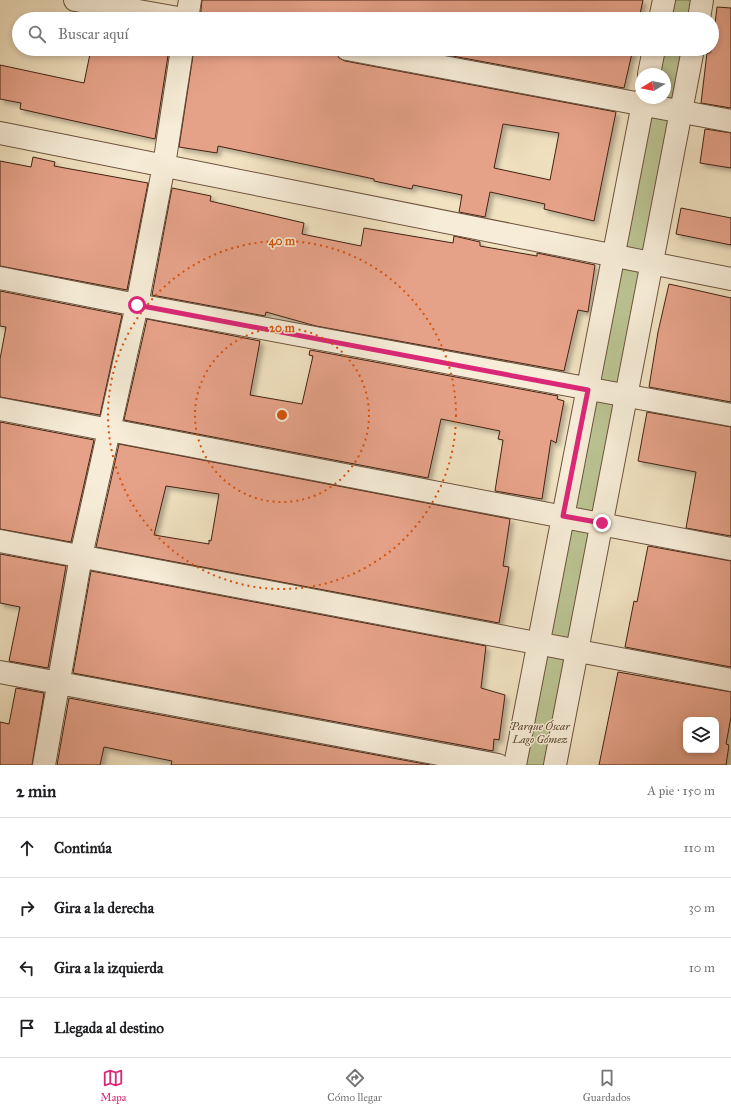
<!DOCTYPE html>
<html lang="es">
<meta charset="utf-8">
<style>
body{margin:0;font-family:"IM FELL Great Primer",serif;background:#f2f2f2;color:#202124}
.controls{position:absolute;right:12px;bottom:12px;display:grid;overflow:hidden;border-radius:8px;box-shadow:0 2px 6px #0003}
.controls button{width:36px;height:36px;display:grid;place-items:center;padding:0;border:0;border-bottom:1px solid #e0e0e0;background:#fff;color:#202124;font:20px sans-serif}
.compass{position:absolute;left:635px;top:68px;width:36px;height:36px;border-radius:50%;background:#fff;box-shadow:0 2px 6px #0003;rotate:260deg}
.stop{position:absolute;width:12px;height:12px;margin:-9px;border:3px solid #db2777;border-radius:50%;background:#fff}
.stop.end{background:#db2777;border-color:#fff;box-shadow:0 1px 4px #0008}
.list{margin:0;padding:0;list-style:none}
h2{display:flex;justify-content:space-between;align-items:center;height:52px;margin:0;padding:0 16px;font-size:17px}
h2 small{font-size:13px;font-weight:400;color:#757577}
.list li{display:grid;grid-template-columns:26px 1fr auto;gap:12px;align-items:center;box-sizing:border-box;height:60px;padding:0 16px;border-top:1px solid #e0e0e0}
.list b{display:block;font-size:15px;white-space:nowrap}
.list em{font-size:13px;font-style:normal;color:#757577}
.icon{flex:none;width:22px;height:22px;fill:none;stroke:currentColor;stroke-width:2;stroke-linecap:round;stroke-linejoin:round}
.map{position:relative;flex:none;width:731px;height:765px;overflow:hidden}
.search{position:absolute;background:#fff;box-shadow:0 2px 6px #0003;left:12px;right:12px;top:12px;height:44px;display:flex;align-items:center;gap:10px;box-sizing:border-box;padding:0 14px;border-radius:22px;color:#757577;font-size:15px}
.sheet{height:292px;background:#fff}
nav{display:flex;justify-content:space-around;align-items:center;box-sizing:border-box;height:56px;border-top:1px solid #e0e0e0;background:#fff;font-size:11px;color:#757577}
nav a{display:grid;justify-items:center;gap:2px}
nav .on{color:#db2777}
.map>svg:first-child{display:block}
</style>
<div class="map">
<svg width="731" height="765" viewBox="0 0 731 765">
<defs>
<filter id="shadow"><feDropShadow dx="3.5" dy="3.5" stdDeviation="2" flood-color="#0004"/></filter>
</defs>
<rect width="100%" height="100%" fill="#f1e2c1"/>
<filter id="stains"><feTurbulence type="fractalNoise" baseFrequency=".005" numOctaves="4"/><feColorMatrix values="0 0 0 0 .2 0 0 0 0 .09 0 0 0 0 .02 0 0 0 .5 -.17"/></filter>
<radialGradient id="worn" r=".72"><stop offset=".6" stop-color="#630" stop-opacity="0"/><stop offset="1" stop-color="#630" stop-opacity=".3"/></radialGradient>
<path fill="#bbc392" stroke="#7e7352" d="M666,0h32l-4,19h-32z
M656,49h33l-137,716h-35l130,-667h18v-24h-13z"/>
<path fill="#e6a289" stroke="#422312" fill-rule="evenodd" filter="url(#shadow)" d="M202,0h441l-4,19h-439z
M717,7l14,1v100l-30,-5 6,-50h3l2,-4z
M91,49h78l-14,90 -135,-30 1,-6 -21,-4v-34l84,18z
M194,49h141l4,9 6,3 271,51 -22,109 -50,-12 1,-5 -55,-12 -5,25 -26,-5 3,-17 -49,-10 -1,4 -38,-8v-2l-156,-33 -1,7 -38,-6zM503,124l56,9 -9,47 -56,-12z
M415,49h218l-9,39z
M705,129l26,4v35l-31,-5z
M33,157l22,5 -1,4 94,17 -21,107 -127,-24v-105l31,6z
M172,188l39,8 -1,5 94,22 -2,11 59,12 3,-18 89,15 1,-7 26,6v4l57,10v-3l58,12 -7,47 -10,-2 -14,61 -248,-45 -50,-14 -1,4 -113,-21z
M681,208l50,10v27l-55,-11z
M669,284l62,14v104l-82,-15 9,-55z
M0,291l122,24 -22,100 -100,-18v-38l6,-32 -6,-1z
M147,319l113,22 -10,54 52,9 11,-48 -4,-1 1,-5 248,46 -1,3 7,2 -8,42 -5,-3 -9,59 -47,-8 8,-51 -5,-1 2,-8 -59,-12 -13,59 -304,-58z
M647,412l84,15v109l-45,-8 10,-56 -58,-11z
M0,422l94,18 -23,102 -71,-13z
M119,444l391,75 -7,47 6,1 -10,56 -403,-76zM166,486l53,8 -8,47 -2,-1v4l-55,-9z
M648,546l83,15v106l-106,-20 9,-46 3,1z
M0,554l66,12 -18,102 -39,-7 11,-54 -20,-4z
M91,571l395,75 -5,42 24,7 -6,45 -5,-1 -1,12 -420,-78z
M618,672l113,20v25l-5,27 3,1 -3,20h-127zM686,720h30v30h-30z
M16,688l28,5 -12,72h-32v-43l9,2z
M69,698l361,67h-259l1,-4 -68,-14 -4,18h-43z"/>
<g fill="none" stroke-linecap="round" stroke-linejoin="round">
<g stroke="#6e533e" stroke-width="24">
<path id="minor" d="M75,0l109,19
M187,19l3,-19
M660,19l4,-19
M699,19l3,-19
M347,49l384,72
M649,74l5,-25
M0,133l731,146
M0,278l137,27 594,110
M0,409l731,140
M0,541l731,139
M0,672l498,93
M44,765l37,-209 56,-251 27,-140 18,-116
M515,765l129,-667
M555,765l138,-716"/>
</g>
<use href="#minor" stroke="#f6ecd7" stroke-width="22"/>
</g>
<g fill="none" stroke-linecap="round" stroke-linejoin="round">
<path stroke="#db2777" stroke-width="5" d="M137,305l451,85 -25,126 39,7"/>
</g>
<g fill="none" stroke="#d7540d" stroke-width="2" stroke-dasharray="2 4">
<circle cx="282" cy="415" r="87"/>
<circle cx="282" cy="415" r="174"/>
</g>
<g text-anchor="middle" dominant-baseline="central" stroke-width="3" stroke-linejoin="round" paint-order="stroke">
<g font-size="11" font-style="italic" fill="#604b32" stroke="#f6ecd7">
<text x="540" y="726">Parque Óscar<tspan x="540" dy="13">Lago Gómez</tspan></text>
</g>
</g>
<circle cx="282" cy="415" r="6" fill="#d7540d" stroke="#f6ecd7" stroke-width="2"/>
<g font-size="12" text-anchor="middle" font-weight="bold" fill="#d7540d" stroke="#f6ecd7" stroke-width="3" stroke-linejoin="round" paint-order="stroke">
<text x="282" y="245">40 m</text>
<text x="282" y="332">20 m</text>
</g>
<rect width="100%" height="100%" filter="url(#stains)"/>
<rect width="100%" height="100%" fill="url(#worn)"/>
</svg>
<div class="controls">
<button><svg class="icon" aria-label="layers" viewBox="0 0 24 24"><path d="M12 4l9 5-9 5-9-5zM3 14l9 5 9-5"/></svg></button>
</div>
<svg class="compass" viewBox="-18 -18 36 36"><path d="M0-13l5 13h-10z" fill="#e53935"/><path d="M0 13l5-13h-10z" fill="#757577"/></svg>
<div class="stop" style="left:137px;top:305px"></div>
<div class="stop end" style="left:602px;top:523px"></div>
<div class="search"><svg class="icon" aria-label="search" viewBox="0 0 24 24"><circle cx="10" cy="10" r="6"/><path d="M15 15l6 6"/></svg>Buscar aquí</div>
</div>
<section class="sheet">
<h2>2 min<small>A pie · 150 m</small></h2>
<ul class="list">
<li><svg class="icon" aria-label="ahead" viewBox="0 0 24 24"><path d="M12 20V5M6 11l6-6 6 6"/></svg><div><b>Continúa</b></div><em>110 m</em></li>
<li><svg class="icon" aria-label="right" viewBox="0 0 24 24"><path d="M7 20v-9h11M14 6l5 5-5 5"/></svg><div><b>Gira a la derecha</b></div><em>30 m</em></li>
<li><svg class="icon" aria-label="left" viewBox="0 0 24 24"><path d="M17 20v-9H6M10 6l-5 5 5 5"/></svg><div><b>Gira a la izquierda</b></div><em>10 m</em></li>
<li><svg class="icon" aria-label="arrive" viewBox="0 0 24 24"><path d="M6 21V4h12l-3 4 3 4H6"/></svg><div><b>Llegada al destino</b></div></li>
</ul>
</section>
<nav>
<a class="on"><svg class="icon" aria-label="map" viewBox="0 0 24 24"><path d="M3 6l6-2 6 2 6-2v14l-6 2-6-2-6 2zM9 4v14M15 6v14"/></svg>Mapa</a>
<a><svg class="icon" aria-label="directions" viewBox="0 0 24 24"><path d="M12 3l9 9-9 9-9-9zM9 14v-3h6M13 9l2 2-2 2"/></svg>Cómo llegar</a>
<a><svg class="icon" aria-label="saved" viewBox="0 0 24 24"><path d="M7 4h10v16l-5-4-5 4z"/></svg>Guardados</a>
</nav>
